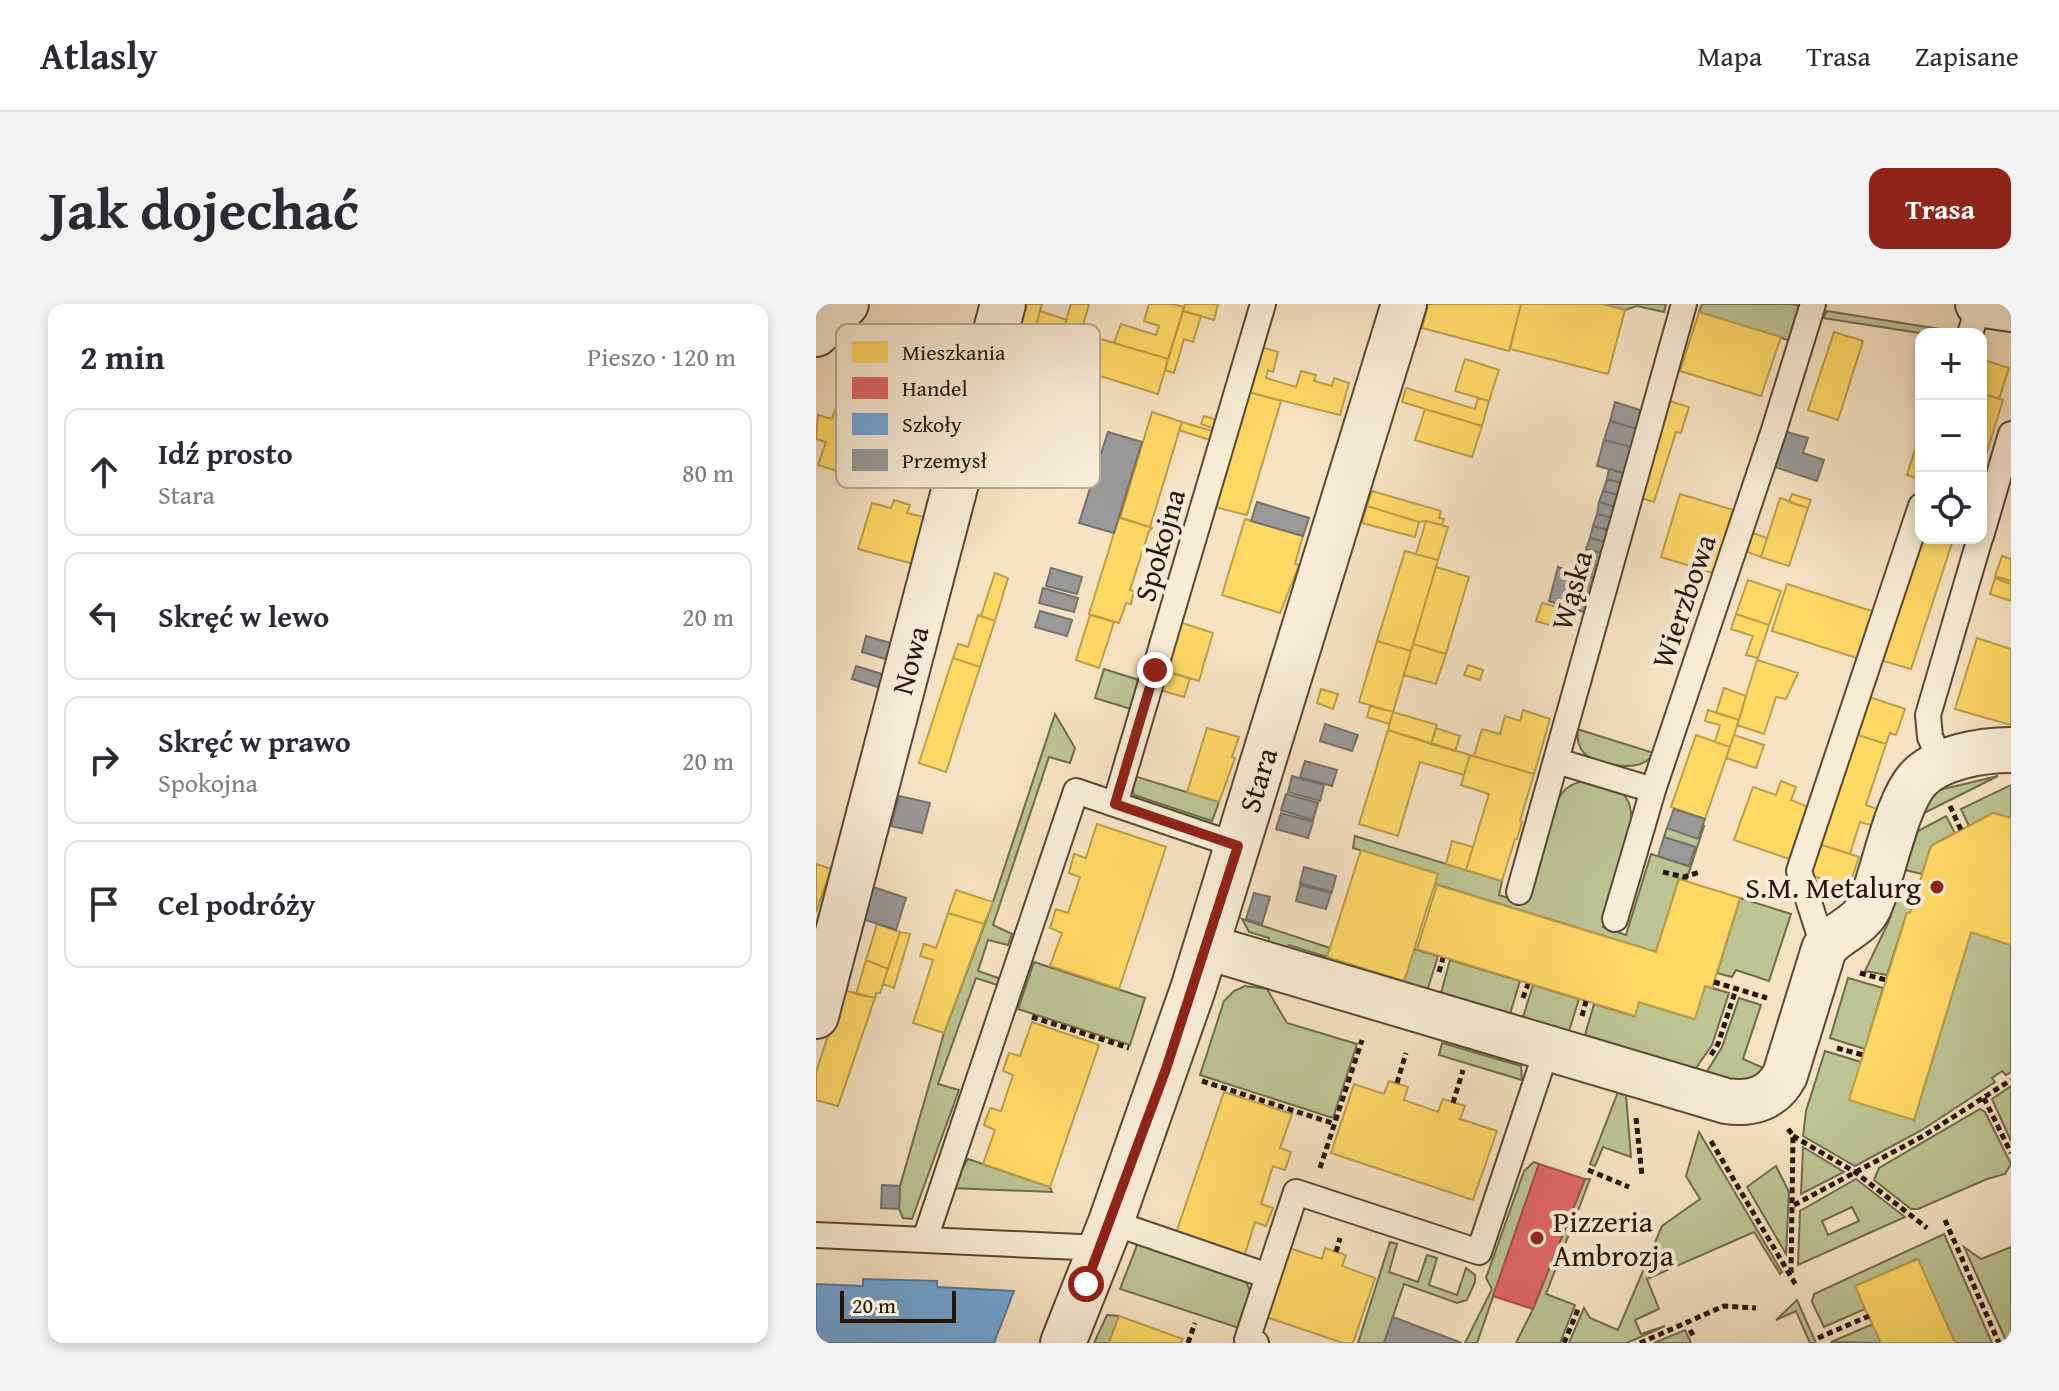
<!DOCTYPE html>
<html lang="pl">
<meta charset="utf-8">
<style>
body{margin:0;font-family:"Gentium Book Plus",serif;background:#f2f2f3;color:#2b2b33}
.controls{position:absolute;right:24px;top:24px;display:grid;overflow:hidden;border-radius:16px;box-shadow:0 4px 12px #0003}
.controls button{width:72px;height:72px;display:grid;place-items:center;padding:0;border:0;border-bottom:2px solid #e1e1e2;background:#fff;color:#2b2b33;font:40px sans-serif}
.scale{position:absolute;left:24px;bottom:20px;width:116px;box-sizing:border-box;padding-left:8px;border:4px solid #281404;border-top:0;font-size:22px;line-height:28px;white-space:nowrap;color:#281404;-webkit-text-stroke:6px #f9edd8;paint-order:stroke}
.stop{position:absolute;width:24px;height:24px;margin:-18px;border:6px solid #8f2418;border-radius:50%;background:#fff}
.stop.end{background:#8f2418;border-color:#fff;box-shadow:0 2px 8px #0008}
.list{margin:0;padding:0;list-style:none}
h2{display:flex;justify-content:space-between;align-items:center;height:104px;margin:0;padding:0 32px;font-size:34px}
h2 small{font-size:26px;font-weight:400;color:#7c7c81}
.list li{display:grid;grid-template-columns:52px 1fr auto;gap:24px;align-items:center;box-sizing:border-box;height:128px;margin:0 16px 16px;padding:0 16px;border:2px solid #e1e1e2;border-radius:16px}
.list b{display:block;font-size:30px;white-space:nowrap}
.list p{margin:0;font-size:26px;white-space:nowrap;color:#7c7c81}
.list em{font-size:26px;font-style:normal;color:#7c7c81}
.icon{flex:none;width:44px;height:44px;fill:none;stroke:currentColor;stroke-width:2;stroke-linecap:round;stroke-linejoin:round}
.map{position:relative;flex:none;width:1195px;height:1039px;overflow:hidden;border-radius:16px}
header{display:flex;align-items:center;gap:48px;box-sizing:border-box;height:112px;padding:0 40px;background:#fff;border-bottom:2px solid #e1e1e2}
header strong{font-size:38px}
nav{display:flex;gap:44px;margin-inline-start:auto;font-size:28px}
.intro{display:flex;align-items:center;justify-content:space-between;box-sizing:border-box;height:192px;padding:0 48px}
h1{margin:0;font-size:56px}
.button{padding:20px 36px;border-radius:16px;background:#8f2418;color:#fff;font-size:28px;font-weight:700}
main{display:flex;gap:48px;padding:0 48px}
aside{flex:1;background:#fff;border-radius:16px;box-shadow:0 4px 12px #0003}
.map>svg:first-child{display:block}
</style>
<header>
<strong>Atlasly</strong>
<nav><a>Mapa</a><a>Trasa</a><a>Zapisane</a></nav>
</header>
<div class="intro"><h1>Jak dojechać</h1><a class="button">Trasa</a></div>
<main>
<aside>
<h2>2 min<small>Pieszo · 120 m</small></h2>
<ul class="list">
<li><svg class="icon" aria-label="ahead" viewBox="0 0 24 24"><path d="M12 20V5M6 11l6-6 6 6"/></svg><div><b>Idź prosto</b><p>Stara</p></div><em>80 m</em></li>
<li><svg class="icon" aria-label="left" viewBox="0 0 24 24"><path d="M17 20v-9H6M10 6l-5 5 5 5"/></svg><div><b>Skręć w lewo</b></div><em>20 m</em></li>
<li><svg class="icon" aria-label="right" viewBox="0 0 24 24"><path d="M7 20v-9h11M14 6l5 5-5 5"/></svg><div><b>Skręć w prawo</b><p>Spokojna</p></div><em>20 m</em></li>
<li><svg class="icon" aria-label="arrive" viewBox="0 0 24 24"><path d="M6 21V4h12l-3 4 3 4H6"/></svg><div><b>Cel podróży</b></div></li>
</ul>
</aside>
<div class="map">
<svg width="1195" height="1039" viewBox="0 0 1195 1039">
<rect width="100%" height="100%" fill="#f6e3c3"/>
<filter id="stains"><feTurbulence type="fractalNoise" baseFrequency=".0025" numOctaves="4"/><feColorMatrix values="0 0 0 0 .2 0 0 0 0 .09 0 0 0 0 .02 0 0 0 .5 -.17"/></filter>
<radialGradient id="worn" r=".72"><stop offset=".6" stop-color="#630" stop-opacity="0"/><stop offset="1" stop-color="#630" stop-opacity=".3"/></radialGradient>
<path fill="#bcc494" stroke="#726c4c" stroke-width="2" fill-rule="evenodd" d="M786,0h64l-2,8 -27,-6 -12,4z
M886,0h88l11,2 -10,35 -92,-29z
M1011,7l119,19 6,4h-26l-103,-16z
M288,365l38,12 -8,29 -39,-12z
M239,410l20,34 -5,15 -21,-6 -56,168 19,9 -4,11 -20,-5 -10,31 23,8 -1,7 -24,-8 -38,106 21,6 -47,129 -9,-1 -4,-9 1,-23 44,-153 49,-131z
M761,425l77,24c-11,21 -55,13 -70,0 -7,-7 -6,-15 -7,-24z
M317,467l4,6 82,25 -7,19 -78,-26 -4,-14z
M1182,472l-90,45 27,-30z
M781,476c29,10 37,20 34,51l-28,96 23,8 25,-81 37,12 7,-19 -31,-10 3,-9 37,-2 -18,55 -7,-2 -23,73 -221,-68 2,-10 -84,-26 2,-12 147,45 -3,14 25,8c8,-27 23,-99 43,-115 9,-7 19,-7 30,-8z
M1195,481v33l-18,-5 -24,13 -8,-17z
M1130,512l9,17 -24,13 -9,28 -17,-4 13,-39z
M1084,585l16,5 -6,19h-3l-20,62 -22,-4 23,-48z
M924,594l51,16 -22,67 -33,-11 -4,7 -15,-4z
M426,615l88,29 -3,9 -38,-12 -9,7 -15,1 4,-15 -20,-6z
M1155,628l40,13v127l-5,3 -4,-4 -10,7 3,4 -73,48 -67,36 -52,-30 3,-25 19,-60 36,11 53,58z
M598,645l24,7 -10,32 -14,5 -31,-12v-6l21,6z
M634,656l70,21 -10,33 -69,-21z
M218,658l111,36 -15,47 -112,-36z
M1032,674l35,10 -18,61 -35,-11z
M717,681l46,14 -10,32 -46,-14z
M429,682l22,3 20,34 70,21 -24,74 -133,-43 24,-74 10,-10z
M889,682l24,7 -17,52 -18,26 -65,-17 -5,-7 -39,-12 9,-31 40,12 5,-14 55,17z
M923,694l22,7 -18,54 23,10 -21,17 -39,-13 16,-26z
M626,739l79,23 1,14 -83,-25z
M1195,782v55l-19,-42z
M802,788l8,3 5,62 -28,-10 -8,19 -5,-2z
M1164,805l5,3 26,52 -6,10 -18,5 -69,30h-7l-37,-29 5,-12z
M883,828l83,140 -2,2 -26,-42 -107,47 12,30 -24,11 6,14 24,-8 -38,17h-58l15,-35 6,10 28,12 44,-104 38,-27 -14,-23z
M987,843l41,25 -43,22z
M152,855l82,28 2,5 -101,-4z
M718,858l5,2 -62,179h-12l27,-54 -6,-11 38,-107z
M960,862l13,26 -3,62 -39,-67z
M769,875h5l-44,115 29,11 -15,38h-44l17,-34z
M1040,875l49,38 -107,48 2,-54zM1036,903l7,14 -31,14 -6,-14z
M1128,930l48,109h-37l-38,-84 -61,27 9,23 -41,18 -12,-25 2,-8z
M323,936l97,31 10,11 5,11 -12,35 -119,-39z
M574,938l7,2 -8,28 29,10 9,-27 10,3 -8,27 28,10 9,-27 9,7v7l-8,18 -10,3 -53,-19 -20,59h-26z
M1148,943l17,12 30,-12v96h-4z
M981,996l19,43h-6l-14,-32 -20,9z
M291,1011l12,1 -10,27h-15z
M1057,1020l8,19 -50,-1z
M869,1026l6,13h-37z"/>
<path fill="#ffd966" stroke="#be9e49" stroke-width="2" d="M195,0h31l-10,37 -29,-8z
M255,0h18l-10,35 -17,-5z
M333,0h24l11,3 -16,52 -54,-16 7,-19 35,11 3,-9 -15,-5z
M369,0h33l-4,16 -31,-9z
M612,0h93l-12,47 -87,-23z
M705,0h81l23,6 -17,64 -98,-25z
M224,7l27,9 -9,30 -26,-9z
M367,7l18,5 -8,26 -9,-3 -10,34 -9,-3z
M883,8l82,25 -20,59 -81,-25z
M1018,28l29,9 -25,79 -30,-10z
M278,33l74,22 -10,35 -74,-23z
M445,43l17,5 -5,20 -5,-2 -2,8 30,9 5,-16 15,4 -2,6 18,5 2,-8 15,5 -9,32 -92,-23z
M649,55l34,11 -10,31 -34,-10z
M1165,55l28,9 -10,31 -18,-6z
M590,84l69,21 3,-11 11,3 -7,25 -80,-24z
M428,87l37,10 -34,114 -36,-9z
M1165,89l22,7 -22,71z
M23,93l51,16 -21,68 -51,-16 8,-23 -10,-3 2,-24 14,4z
M853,97l20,6 -8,26 -5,-1 -22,70 -16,-5z
M609,105l57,17 -10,31 -57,-17z
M336,108l30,10 -32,105 -30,-9z
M388,112l13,4 -2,9 -14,-5z
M366,118l37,11 -3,9 -37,-12z
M1102,136l3,1v39l-14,-5z
M556,187l69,20 -2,7 5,1 -2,6 -16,-4 -7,1 -52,-16z
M864,190l53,16 -20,63 -52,-16z
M976,190l19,6 -3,8 -19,-6z
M964,194l28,10 -19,58 -28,-9z
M78,196l16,5 -3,8 24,6 -14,46 -59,-16 14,-46 19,5z
M551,202l52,16 -4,15 -53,-14z
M303,213l33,11 -3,3 -19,59 4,1 -3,13 -5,-1 -7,20 -30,-9z
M429,215l58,17 -8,28 4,1 -19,48 -58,-18z
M610,217l22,6 -10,33 -22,-6z
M937,229l14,5 -6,19 -14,-5z
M1105,234h16l15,5 -41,126 -31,-9z
M589,247l33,9 -27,91 -34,-10z
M1186,252l9,3v22l-16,-5z
M620,263l33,10 -23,77 -33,-10z
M179,269l13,5 -13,43 -14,-5z
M1179,274l16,6v17l-21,-7z
M932,276l33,11 -12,34 -33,-11z
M971,280l91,29 -15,47 -91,-29z
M726,299l27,7 -6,19 -27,-8z
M920,310l33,11 -11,33 -12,-3 7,-19 -22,-7z
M162,311l17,6 -15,46 -27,-9 5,-14 10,3z
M274,311l24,7 -15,46 -23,-8z
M363,318l34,11 -14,48 -33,-10z
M1161,334l34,11v76l-56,-16z
M561,337l34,10 -18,61 -34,-10z
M597,340l33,10 -10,30 -32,-9z
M137,354l27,9 -34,105 -27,-9z
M941,356l41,13 -12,26 -10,-2 -12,37 -27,-9z
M652,361l15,5 -3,10 -16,-5z
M350,367l24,8 -6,18 -24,-7z
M908,384l22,8 -7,24 -23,-7z
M505,385l17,5 -5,15 -16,-6z
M1050,392l39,13 -9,26 -6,-2 -4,11 -31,-10z
M554,402l23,6 -4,12 -22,-7z
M707,406l27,9 -16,55 -60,-18 8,-27 18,5 5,-18 15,5z
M892,406l31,10 -9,27 -15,-5 5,-17 -15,-4z
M577,408l44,13 -6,19 -43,-14z
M391,424l32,9 -7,20 3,1 -16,44 -32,-10z
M620,424l24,8 -5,15 -24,-7z
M572,426l82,25 -6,20 -44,-13 -22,74 -39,-12z
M1039,430l31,10 -20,61 14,5 -5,16 -15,-4 -10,32 -31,-10z
M880,431l34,12 -25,72 -34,-12z
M918,431l30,10 -8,23 -30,-10z
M654,451l64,19 -14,47 2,1 -5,17h-2l-13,42 -36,-11 23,-76 -28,-9z
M965,477l15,6 -5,13 17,7 -19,52 -55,-19 19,-53 23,8z
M1177,509l18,5v127l-40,-13 -57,188 -65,-20 58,-187h3l21,-67z
M281,520l69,23 -47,142 -69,-23 12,-33 -12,-5 6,-19 12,4 12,-36 -11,-4 5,-19 12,4z
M636,537l21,6 -7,23 -20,-6z
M1003,540l40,13 -10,30 -40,-12z
M545,546l77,24 -34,107 -77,-24z
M0,560l15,5 -15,43z
M863,575l61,19 -28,90 -7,-2 -10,33 -56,-17 -4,14 -218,-67 20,-64 219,67z
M140,586l37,12 -9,22 -36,-11z
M132,609l36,11 -40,109 -31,-10 20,-63 -13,-4 4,-12 12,4z
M61,620l23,8 -12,37 -22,-9z
M84,628l10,2 -16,54 -11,-4z
M50,656l22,9 -8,24h-4l-1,5 -19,-4z
M27,686l32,8 -37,108 -22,-6v-28z
M216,718l67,23 -49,142 -67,-23 12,-34 -11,-5 6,-17 11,3 12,-36 -10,-4 6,-18 11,3z
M573,777l19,6 -4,13 34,12 5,-13 22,7 -5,13 37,12 -24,69 -142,-47 23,-69 30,10z
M408,788l68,22 -12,34 11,4 -6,18 -12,-4 -12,38 12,4 -7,18 -11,-4 -11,35 -68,-24z
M473,944l33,11 3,-11 21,7 -4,11 33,12 -22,65h-10l-77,-26z
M1102,955l37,84h-74l-16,-34 -10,-23z
M303,1012l64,23 -2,4h-72z"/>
<path fill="#e06666" stroke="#a94d49" stroke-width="2" d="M723,860l46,15 -52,130 -40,-13z"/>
<path fill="#6fa8dc" stroke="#5a7c9b" stroke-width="2" d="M47,975l74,2v6l77,4 -20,52h-178v-59l47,2z"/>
<path fill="#999" stroke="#77716c" stroke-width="2" d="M799,98l31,10 -5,18 -31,-9z
M794,117l31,9 -6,18 -31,-8z
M292,128l34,10 -28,91 -35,-10z
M971,128l21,6 -5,15 21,7 -7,21 -42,-14z
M788,136l31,8 -7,26 -31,-8z
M793,165l19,5 -2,10 -19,-5z
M791,175l19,5 -4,12 -19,-5z
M787,187l19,5 -3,12 -20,-6z
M441,198l52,16 -6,18 -52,-15z
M783,198l20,6 -3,11 -19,-5z
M781,210l19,5 -4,12 -19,-5z
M777,222l19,5 -3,12 -19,-5z
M774,234l19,5 -3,11 -20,-5z
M770,245l20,5 -4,13 -19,-5z
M767,258l19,5 -4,12 -19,-6z
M742,263l40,12 -11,34 -38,-12z
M235,264l31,9 -5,17 -31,-8z
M227,284l35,10 -4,14 -35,-9z
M224,307l32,9 -5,16 -32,-9z
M50,332l28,8 -5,16 -27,-8z
M40,362l29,9 -4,13 -29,-9z
M509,420l33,11 -6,16 -32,-10z
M489,457l32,9 -5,16 -32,-9z
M476,472l32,9 -4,16 -32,-9z
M470,490l32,9 -5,17 -32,-10z
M83,492l31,7 -8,30 -31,-7z
M858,505l31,10 -7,20 -31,-11z
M465,509l32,9 -5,16 -32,-9z
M848,533l31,10 -6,19 -31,-10z
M488,563l32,9 -4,16 -32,-9z
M484,581l31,8 -5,16 -30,-8z
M57,583l33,11 -10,32 -33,-11z
M438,589l16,4 -8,27 -16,-5z
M66,881l18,1 -1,23 -18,-1z
M577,1013l69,26h-78z"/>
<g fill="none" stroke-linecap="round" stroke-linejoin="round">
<g stroke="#5c4834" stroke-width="28">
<path id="lane" d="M1154,30l9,-30
M1165,232l30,-102
M741,457l96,29
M1126,460l-12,-27 -2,-22 52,-177
M299,500l148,-500
M703,588l165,-588
M799,615l38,-129 120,-357 40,-129
M1008,645l-25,-78 122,-365
M295,918l157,54
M0,931l285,13
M109,935l151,-448 162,55
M440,1039l-9,-3 49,-148 183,60 68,-203"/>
</g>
<g stroke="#5c4834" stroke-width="48">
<g id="street">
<path d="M1162,0l33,5"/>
<path d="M0,30l30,-30"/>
<path d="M391,643l519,154c26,4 47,-3 59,-26l39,-126c12,-17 36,-22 45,-42 15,-33 26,-102 49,-128 21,-22 64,-29 93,-29"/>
<path id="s1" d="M0,712l187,-712"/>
<path id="s2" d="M247,1039l48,-121 82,-233 211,-685"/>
</g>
</g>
<path stroke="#281404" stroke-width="5" stroke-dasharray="6 4" stroke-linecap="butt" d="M1134,502l11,24
M847,568l21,5 16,-5
M623,668l4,-14
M1044,669l26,7
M898,678l53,16
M707,694l5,-14
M766,712l4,-15
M216,713l97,31
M1021,744l26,7
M895,751l7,-11 18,-55
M386,777l133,43
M581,779l9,-30
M1168,794l27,55
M637,799l10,-33
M820,814l6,58
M972,825l5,6 -2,138
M977,832l62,36 72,56
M895,837l86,146
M504,864l42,-128
M772,866l41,17
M978,901l131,-70 86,-55
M1129,916l54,123
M520,948l4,-14
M874,1026l4,7
M1002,1034l51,-22
M372,1039l7,-20
M748,1039l15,-36
M824,1039l84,-37 32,2"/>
<use href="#lane" stroke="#f9edd8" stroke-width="24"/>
<use href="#street" stroke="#f9edd8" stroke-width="44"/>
</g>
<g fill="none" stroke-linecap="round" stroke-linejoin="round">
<path stroke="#8f2418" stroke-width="10" d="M270,980l80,-215 72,-223 -123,-42 40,-134"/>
</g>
<g fill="#8f2418" stroke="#f9edd8" stroke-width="3">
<circle cx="1121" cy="583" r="8"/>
<circle cx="721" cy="934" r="8"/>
</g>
<g text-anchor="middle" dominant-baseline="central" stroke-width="8" stroke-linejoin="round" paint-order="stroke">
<g font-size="30" fill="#281404" stroke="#f9edd8">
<text transform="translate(343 241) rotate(-74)">Spokojna</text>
<text transform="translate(755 286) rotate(-74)">Wąska</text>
<text transform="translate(867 297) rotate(-71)">Wierzbowa</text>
<text stroke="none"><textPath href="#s1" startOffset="368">Nowa</textPath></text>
<text stroke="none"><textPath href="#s2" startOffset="596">Stara</textPath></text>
</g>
<g font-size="30" fill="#281404" stroke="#f9edd8" text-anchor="end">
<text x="1105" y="583">S.M. Metalurg</text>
<text x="737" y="917" text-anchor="start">Pizzeria<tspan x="737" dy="34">Ambrozja</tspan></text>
</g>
</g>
<rect x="20" y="20" width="264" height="164" rx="12" fill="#f9edd8" stroke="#baac98" stroke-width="2"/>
<rect x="36" y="37" width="36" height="22" fill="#ffd966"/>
<rect x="36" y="73" width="36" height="22" fill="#e06666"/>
<rect x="36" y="109" width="36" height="22" fill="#6fa8dc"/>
<rect x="36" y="145" width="36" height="22" fill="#999"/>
<g font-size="22" fill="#281404">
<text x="86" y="56">Mieszkania</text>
<text x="86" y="92">Handel</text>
<text x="86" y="128">Szkoły</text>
<text x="86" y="164">Przemysł</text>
</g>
<rect width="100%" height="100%" filter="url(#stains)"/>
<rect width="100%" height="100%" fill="url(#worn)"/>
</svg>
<div class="controls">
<button>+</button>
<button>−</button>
<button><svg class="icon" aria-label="locate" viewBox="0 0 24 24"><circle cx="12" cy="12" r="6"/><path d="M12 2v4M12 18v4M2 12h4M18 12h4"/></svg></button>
</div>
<div class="scale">20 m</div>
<div class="stop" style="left:270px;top:980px"></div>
<div class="stop end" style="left:339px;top:366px"></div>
</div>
</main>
